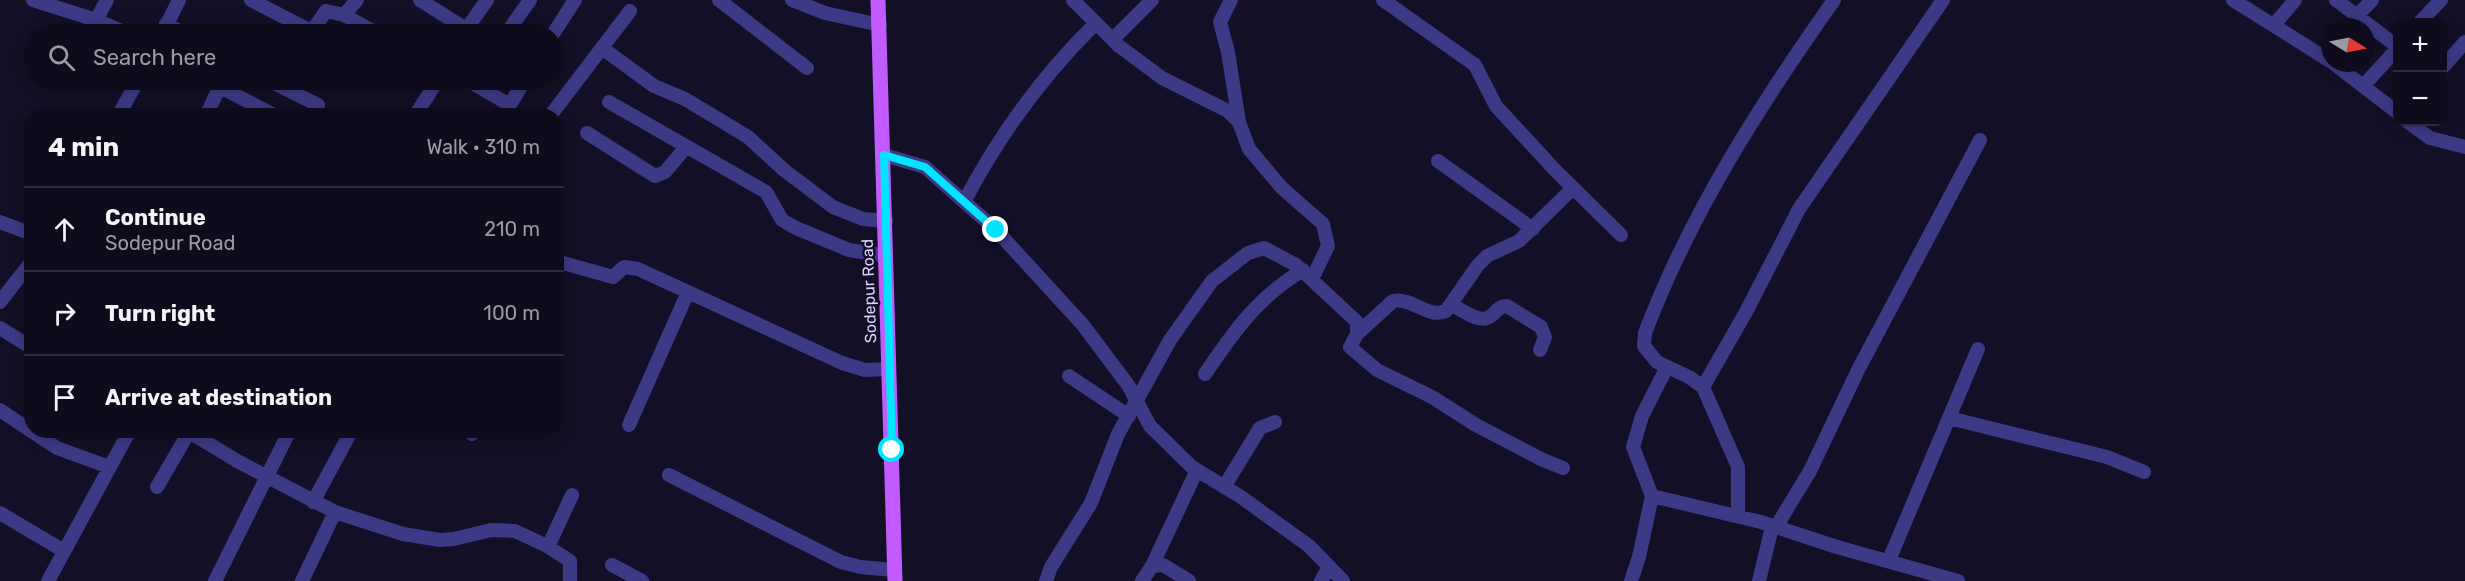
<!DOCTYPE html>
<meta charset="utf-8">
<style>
body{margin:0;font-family:Rubik,sans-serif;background:#1c1929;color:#f1f3f6}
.controls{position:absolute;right:18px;top:18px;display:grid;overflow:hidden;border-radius:12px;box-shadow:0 3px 15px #0003}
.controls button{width:54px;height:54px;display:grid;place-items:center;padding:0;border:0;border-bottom:2px solid #2e2b3b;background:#0e0b1c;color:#f1f3f6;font:30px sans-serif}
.compass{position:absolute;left:2321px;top:18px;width:54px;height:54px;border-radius:50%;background:#0e0b1c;box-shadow:0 3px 15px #0003;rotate:100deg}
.stop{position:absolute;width:18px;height:18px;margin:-14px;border:4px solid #00e5ff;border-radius:50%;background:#fff}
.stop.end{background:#00e5ff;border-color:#fff;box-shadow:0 2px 6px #0008}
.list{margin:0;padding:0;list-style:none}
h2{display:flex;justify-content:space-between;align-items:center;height:78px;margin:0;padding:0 24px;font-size:26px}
h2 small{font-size:20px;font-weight:400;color:#9b9ba3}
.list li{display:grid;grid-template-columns:39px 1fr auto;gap:18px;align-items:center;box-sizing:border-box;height:84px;padding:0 24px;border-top:2px solid #2e2b3b}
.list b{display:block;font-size:22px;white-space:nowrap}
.list p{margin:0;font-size:20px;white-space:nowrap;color:#9b9ba3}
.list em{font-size:20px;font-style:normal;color:#9b9ba3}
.icon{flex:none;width:33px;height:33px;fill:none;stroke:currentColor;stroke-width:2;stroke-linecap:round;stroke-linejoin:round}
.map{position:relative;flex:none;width:2465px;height:581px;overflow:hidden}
.search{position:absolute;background:#0e0b1c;box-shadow:0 3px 15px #0003;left:24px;top:24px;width:540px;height:66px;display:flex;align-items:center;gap:15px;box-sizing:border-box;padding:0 21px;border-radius:33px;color:#9b9ba3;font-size:22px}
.panel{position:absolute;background:#0e0b1c;box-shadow:0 3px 15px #0003;left:24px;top:108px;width:540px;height:330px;border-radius:24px}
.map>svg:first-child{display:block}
</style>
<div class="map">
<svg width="2465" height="581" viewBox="0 0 2465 581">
<rect width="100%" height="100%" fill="#130f26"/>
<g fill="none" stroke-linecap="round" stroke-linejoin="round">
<path stroke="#3d3a85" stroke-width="14" d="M33,0l63,20 32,14
M251,0l58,30 5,-2 12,-17 18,4 13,-15
M420,0l54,34
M719,0l88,68
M792,0l33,13 55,12
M1073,0l46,46 43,32 66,33 11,11 10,27 33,39 41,36 5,22 -16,33
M1231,0l-11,22 8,30 11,70
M1383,0l92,65 21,41 58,63 67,66
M2233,0l97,61
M2336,0l62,47
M344,15l34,19
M2357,16l15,-16
M96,20l11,-20
M2420,22l21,-22
M166,24l19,10
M2274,25l21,-25
M162,34l17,-34
M463,34l24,-34
M506,34l24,-34
M553,34l22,-34
M1113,39l39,-39
M602,48l52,38 31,13 63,38 36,33 49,37 30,12 23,2
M2333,63l65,50
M2442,68l23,-26
M207,80l69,36
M268,80l50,25
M467,80l43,25
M2363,86l35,-38
M609,102l157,90 16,28 14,8 53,22 37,6
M416,114l22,-34
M118,116l20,-36
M206,116l14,-30
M503,116l22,-36
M550,116l80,-105
M2408,122l22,16 35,9
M587,133l68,43 10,-4 21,-25
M884,155l41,12 71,63 87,95 45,60 22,41 42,41 49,30 68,49 34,35
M1438,161l95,68
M964,202c35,-67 78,-126 132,-179
M0,222l32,12
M556,261l57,16 11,-10 14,2 204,94 23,7 24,-1
M0,302l32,-41
M1452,305c8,4 26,17 35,13 9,-3 9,-12 20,-12l34,21 4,10 -5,13
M0,328l32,20
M1357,334l36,-33c19,-4 35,18 53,10l32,-46 9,-9 32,-15 54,-53
M1205,374c29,-43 53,-77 98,-104
M1069,376l60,40
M1703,387l43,-75 53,-103 144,-209
M0,410l57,38 52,19
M1949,418l158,39 37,15
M629,425l59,-133
M186,430l53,32 96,50 68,22 37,6 14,-1 37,-9 24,1 32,15 23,15v20
M472,434l1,-4
M669,475l172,87 19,5 35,3
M157,487l32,-55
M1224,487l36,-59 15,-6
M1652,496l-19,-49 9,-31 25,-49
M313,502l39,-72
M0,513l64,38
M1738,516v-49l-35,-80 -14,-10 -32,-15 -13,-16 1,-13c46,-121 115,-228 189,-333
M1776,527l34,-56 48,-101 122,-230
M548,547l24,-52
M1889,560l89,-211
M612,565l30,16
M1152,566l45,-96
M48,581l82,-151
M215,581l75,-151
M302,581l33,-69
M1046,581l5,-14 40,-64 27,-69 52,-94 42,-59 36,-28 16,-5 32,17 61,57v12l-7,13 27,23 55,27 44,28 67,35 20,8
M1142,581l10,-15 11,-1 26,16
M1321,581l8,-14
M1631,581l8,-24 13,-61 109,26 76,25 121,34
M1759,581l13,-54"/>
<path stroke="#c25bff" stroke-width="15" d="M878,0l17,581"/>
</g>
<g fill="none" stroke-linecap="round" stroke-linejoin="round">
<path stroke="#00e5ff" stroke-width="8" d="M892,450l-8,-295 41,12 71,63"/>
</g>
<g text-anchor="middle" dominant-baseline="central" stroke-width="5" stroke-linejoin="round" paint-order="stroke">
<g font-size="16" fill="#d9d4ff" stroke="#130f26">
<text transform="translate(869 291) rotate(-92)">Sodepur Road</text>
</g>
</g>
</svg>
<div class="controls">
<button>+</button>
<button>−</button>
</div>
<svg class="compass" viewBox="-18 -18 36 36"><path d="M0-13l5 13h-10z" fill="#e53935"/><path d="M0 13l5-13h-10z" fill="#9b9ba3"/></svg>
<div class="stop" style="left:892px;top:450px"></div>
<div class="stop end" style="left:996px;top:230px"></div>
<div class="search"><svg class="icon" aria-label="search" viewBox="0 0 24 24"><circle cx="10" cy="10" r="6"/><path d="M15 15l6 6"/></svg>Search here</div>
<section class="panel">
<h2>4 min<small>Walk · 310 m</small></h2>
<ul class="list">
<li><svg class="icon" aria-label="ahead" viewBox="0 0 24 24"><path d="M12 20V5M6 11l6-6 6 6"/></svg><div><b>Continue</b><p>Sodepur Road</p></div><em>210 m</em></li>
<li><svg class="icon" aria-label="right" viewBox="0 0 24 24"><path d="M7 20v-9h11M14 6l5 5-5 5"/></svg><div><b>Turn right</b></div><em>100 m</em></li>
<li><svg class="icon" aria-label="arrive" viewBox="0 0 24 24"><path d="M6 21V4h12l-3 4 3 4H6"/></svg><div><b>Arrive at destination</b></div></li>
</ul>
</section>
</div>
